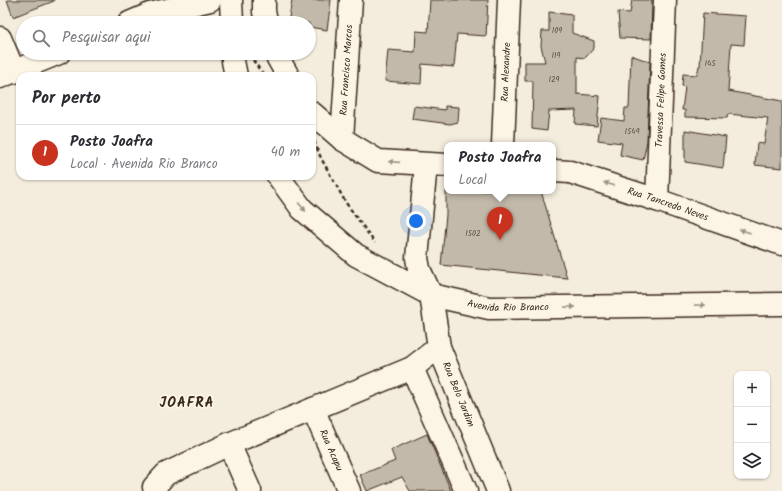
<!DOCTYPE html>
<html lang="pt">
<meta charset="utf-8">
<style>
body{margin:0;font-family:Kalam,sans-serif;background:#f2f2f3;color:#2b2b33}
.controls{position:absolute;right:12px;bottom:12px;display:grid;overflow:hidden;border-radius:8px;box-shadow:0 1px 3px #0004}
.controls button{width:36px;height:36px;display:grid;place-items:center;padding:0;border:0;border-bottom:1px solid #e1e1e2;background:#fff;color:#2b2b33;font:20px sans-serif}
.you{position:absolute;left:416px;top:221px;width:14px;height:14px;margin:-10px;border:3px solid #fff;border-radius:50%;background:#1a73e8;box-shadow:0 0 0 6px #1a73e833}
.badge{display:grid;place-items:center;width:26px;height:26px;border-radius:50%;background:#c8321e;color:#fff;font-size:13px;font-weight:700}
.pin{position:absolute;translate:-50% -33px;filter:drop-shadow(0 1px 2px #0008)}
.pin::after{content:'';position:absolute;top:21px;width:14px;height:12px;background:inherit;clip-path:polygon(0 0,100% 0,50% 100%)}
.popup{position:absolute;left:444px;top:142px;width:112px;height:52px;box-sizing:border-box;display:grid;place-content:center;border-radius:8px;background:#fff;filter:drop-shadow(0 1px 3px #0005);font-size:13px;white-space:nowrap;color:#7c7c81}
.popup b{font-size:15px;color:#2b2b33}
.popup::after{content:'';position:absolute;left:50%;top:100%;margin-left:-8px;border:8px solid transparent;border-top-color:#fff}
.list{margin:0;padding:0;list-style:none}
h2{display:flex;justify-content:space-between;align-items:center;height:52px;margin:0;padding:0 16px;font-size:17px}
h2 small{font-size:13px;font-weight:400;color:#7c7c81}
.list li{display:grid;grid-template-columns:26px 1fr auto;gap:12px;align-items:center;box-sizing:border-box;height:56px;padding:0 16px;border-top:1px solid #e1e1e2}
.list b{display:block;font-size:15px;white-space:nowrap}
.list p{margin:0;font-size:13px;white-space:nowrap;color:#7c7c81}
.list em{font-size:13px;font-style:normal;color:#7c7c81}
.icon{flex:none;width:22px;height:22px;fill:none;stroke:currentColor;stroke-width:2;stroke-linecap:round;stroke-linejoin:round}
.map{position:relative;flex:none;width:782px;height:491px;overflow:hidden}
.search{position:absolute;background:#fff;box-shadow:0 1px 3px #0004;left:16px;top:16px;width:300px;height:44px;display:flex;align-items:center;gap:10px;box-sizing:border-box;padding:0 14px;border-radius:22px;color:#7c7c81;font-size:15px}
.panel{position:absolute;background:#fff;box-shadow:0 1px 3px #0004;left:16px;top:72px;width:300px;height:108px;border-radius:12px}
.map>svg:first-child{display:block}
</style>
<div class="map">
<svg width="782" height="491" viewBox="0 0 782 491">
<rect width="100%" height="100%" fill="#f4eddd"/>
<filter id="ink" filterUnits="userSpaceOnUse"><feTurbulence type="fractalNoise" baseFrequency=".025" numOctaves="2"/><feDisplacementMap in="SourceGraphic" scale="8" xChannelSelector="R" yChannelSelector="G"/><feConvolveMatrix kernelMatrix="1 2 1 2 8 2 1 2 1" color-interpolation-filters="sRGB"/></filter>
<g filter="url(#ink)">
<path fill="#c3b9aa" stroke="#3b2a1e" d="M7,0h47v1l-41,16z
M292,0h39l-4,30 -18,-3v-4h-21z
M430,0h58l-2,36 -29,-2 -3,33 -32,-3 -1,20 -36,-3 3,-31 27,2 1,-21 12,1z
M632,0h20l-1,39 -31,-1 -2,-26 12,1z
M549,12l23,3v18l22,8v7l-9,10 -8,-1v37l23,2 -3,30 -22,-2 1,-14 -27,1 -2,20 -15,-2 1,-48h-8v-19h20l-4,-16 1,-15h7z
M703,13l43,3 -2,29 -13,-1 -3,47 54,10v67l-27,-3 2,-22 7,1 4,-26 -40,-4 -1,4 -42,-1v-7h-3l3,-23 -3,-1 1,-12 14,1 2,-9h1z
M631,55l19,7 -3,79 -4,19 -23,-5 2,-12 -24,-3 3,-22 23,3 1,-13h4z
M414,106l31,4v-4l14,1 -1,15 -8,2 -38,-5z
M685,130l41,7 -3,31 -38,-6z
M446,191h95l26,87 -126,-13 5,-50z
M427,434l24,57h-41l-8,-14 -35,14 -7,-16 35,-14 -4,-11z"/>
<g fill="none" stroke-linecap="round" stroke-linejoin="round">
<g stroke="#3b2a1e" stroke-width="25">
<g id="minor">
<path d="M231,0l1,23"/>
<path d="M264,0v12l3,11"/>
<path d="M129,23l21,-9 60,-14"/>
<path d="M0,38l14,34"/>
<path d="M233,53v8l3,15"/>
<path d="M275,53l13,23"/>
<path d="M0,77l59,-24"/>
<path d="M312,113l30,26 36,22 69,4"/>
<path id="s1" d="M342,139l9,-139"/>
<path id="s2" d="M503,145l6,-145"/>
<path id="s3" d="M426,165l-9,93 2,11 12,26 8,52 59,144"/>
<path id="s4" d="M553,171l17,1 87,28 125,44"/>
<path id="s5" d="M278,176l24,33 54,46 75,40 58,13 293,-4"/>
<path id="s6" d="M657,200l8,-200"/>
<path d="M412,368l54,123"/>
<path id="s7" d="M313,409l36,82"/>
<path d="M229,444l21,47"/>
<path d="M155,491l-1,-4 12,-13 63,-30 183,-76 27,-21"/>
</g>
</g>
<path stroke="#3b2a1e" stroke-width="2.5" stroke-dasharray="4 3" stroke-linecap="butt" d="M253,60l11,16
M314,141l7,17 25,45 29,40"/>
<use href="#minor" stroke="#fcf5e5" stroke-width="22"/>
</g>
<defs><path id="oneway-solid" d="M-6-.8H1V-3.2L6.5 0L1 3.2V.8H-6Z"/></defs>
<g fill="#9c9082">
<use href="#oneway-solid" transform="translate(394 162) rotate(-176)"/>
<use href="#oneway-solid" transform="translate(609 184) rotate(-162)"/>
<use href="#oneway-solid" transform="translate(302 207) rotate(49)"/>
<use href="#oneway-solid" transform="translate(745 231) rotate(-161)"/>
<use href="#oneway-solid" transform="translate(700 305) rotate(-1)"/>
<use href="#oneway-solid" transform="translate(570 307) rotate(-1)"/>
</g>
</g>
<g text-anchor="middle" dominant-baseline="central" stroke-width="3.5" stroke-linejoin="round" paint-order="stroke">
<g font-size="8" fill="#5d4e41">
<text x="557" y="30">109</text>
<text x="556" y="55">119</text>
<text x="710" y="63">145</text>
<text x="554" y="79">129</text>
<text x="632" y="131">1549</text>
<text x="473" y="233">1502</text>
</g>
<g font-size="10" fill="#3b2a1e" stroke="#fcf5e5">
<text stroke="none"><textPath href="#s1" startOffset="69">Rua Francisco Marcos</textPath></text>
<text stroke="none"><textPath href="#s2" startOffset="73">Rua Alexandre</textPath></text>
<text stroke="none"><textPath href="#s6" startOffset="100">Travessa Felipe Gomes</textPath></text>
<text stroke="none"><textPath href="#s4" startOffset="120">Rua Tancredo Neves</textPath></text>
<text stroke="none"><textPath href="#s5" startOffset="275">Avenida Rio Branco</textPath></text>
<text stroke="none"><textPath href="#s3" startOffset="237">Rua Belo Jardim</textPath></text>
<text stroke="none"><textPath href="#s7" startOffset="45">Rua Acapu</textPath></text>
</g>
<g font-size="14" font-weight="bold" letter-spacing="1" fill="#3b2a1e" stroke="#fcf5e5">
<text x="187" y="403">JOAFRA</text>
</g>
</g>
</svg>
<div class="controls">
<button>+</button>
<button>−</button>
<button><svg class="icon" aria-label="layers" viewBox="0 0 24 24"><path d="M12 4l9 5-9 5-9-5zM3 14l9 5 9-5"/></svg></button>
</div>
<div class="you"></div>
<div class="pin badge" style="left:500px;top:240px">1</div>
<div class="popup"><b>Posto Joafra</b>Local</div>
<div class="search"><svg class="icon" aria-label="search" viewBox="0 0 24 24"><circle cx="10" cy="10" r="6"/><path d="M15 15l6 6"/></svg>Pesquisar aqui</div>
<section class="panel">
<h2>Por perto<small></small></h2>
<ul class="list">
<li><span class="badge">1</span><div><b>Posto Joafra</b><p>Local · Avenida Rio Branco</p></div><em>40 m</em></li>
</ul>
</section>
</div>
